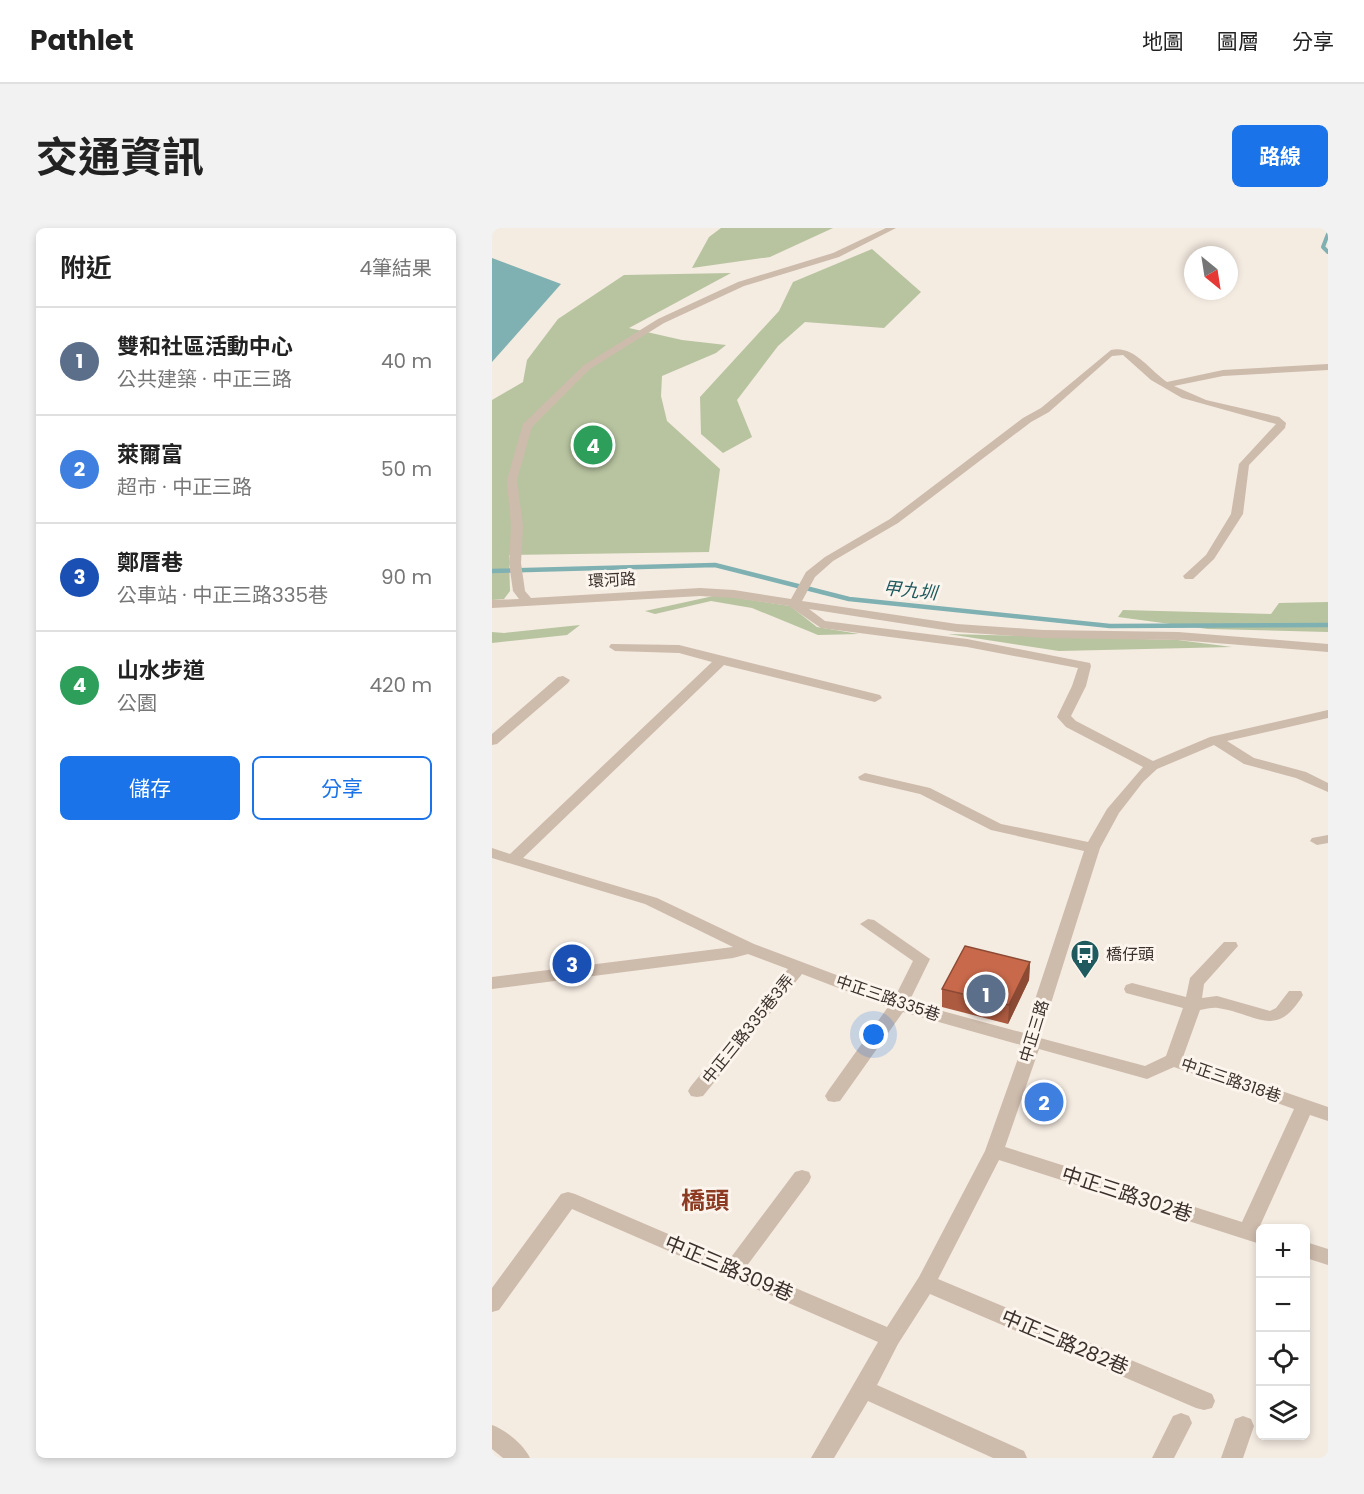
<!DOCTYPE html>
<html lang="zh-TW">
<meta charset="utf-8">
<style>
body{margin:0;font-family:Poppins,"Noto Sans TC",sans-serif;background:#f2f2f2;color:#222}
.controls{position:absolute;right:18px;bottom:18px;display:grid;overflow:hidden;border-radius:9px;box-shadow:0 3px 9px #0003}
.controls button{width:54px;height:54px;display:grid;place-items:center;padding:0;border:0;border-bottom:2px solid #e0e0e0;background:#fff;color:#222;font:30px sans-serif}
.compass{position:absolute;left:692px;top:18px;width:54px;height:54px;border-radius:50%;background:#fff;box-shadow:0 3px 9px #0003;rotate:150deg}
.you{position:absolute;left:382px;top:807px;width:21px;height:21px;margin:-15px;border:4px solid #fff;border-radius:50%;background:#1a73e8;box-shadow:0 0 0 9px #1a73e833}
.badge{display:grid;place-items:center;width:39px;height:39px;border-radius:50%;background:#1a73e8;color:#fff;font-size:20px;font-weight:700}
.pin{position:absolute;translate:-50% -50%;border:3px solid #fff;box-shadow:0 2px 6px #0006}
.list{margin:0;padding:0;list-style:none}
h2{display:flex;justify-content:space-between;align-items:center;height:78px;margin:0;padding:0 24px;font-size:26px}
h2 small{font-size:20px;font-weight:400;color:#767676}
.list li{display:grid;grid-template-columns:39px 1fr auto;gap:18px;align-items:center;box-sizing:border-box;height:108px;padding:0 24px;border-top:2px solid #e0e0e0}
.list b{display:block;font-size:22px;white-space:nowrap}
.list p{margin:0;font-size:20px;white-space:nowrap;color:#767676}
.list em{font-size:20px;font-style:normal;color:#767676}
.actions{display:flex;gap:12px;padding:18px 24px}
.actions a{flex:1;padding:14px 0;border:2px solid #1a73e8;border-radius:9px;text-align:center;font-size:21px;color:#1a73e8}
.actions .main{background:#1a73e8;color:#fff}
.icon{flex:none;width:33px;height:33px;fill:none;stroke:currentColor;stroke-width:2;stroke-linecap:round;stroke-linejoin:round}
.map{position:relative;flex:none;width:836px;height:1230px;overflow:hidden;border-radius:9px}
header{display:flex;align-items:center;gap:36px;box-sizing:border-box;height:84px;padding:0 30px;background:#fff;border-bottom:2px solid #e0e0e0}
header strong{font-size:28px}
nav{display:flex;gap:33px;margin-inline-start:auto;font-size:21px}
.intro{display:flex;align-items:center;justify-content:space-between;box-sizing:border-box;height:144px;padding:0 36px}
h1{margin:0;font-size:42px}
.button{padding:15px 27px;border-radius:9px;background:#1a73e8;color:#fff;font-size:21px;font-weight:700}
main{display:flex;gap:36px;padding:0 36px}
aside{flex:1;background:#fff;border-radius:9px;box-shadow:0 3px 9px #0003}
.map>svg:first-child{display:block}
</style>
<header>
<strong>Pathlet</strong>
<nav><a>地圖</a><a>圖層</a><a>分享</a></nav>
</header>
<div class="intro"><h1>交通資訊</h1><a class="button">路線</a></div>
<main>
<aside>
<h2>附近<small>4筆結果</small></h2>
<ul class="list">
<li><span class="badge" style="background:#5c6f8a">1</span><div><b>雙和社區活動中心</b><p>公共建築 · 中正三路</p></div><em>40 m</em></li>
<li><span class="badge" style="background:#3f7fe0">2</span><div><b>萊爾富</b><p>超市 · 中正三路</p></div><em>50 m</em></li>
<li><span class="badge" style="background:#1a4fb4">3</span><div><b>鄭厝巷</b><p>公車站 · 中正三路335巷</p></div><em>90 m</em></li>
<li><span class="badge" style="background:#2e9e5b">4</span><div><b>山水步道</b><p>公園</p></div><em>420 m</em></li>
</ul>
<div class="actions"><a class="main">儲存</a><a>分享</a></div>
</aside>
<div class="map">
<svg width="836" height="1230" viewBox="0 0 836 1230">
<rect width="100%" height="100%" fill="#f4ebe1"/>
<path fill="#b8c4a0" d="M229,0h112l-63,29 -78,11 17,-31z
M380,21l49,43 -37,36 -79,-6 -27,24 -41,54 15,37 -29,16 -22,-19 -1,-37 79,-86 14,-29z
M239,45l-102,55 53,12 44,5 -10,8 -54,23 -1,20 6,25 53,48 -11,83 -200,3 1,36 -6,8 -12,1v-200l31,-18 4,-22 31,-41 66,-44z
M226,367l72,11 27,21 42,7 -41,1 -66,-27 -41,-7 -56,13 -10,-3z
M836,374v30l-120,-3 -90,-12 5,-7 148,4 8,-11z
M88,397l-13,10 -75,8v-11l12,1z
M456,406l230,6 54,7 -173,4z"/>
<path fill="#7fb0b2" d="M0,30l69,26 -69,78z"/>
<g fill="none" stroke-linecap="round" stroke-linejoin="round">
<path stroke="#7fb0b2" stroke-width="4" d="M836,6l-5,13 5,5"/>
<path stroke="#7fb0b2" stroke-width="4.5" d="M0,343l223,-6 134,34 261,27 218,-1"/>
<path fill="#cdbbac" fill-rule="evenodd" d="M394,0h10l-57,29 -95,29 -80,37 -74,46 -58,58 -15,53 6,46 -2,37 4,28 6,7 169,-10 34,2 57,9 15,-27 19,-15 65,-38 133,-101 18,-10 70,-58c23,-5 38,20 56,32l56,-12 105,-6v6l-105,6 -49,10 32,14 73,17 7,6 -1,5 -36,37 -6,49 -29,45 -21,20h-8l-2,-3 23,-21 25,-41 8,-50 37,-40 -94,-26 -31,-18 -28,-25 -11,1 -63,56 -18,10 -133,101 -65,38 -18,16 -13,24 155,23 86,6 135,2 150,12v8l-150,-12 -135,-2 -86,-6 -148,-23 16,12 142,18 123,24 1,3 -5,20 -15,30 5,5 77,40 57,-24 118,-27v8l-101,23 27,17 52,14 22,11v9l-32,-14 -52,-14 -30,-19 -57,24 -14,13 -24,31 -19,35 -60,190 105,28 21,-10 17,-48 -57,-15 -2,-4 2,-4 6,-2 54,14 4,-19 34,-36h12l2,4 -34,38 -2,14 15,-2 53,15 6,-3 13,-17h12l2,4c-27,45 -45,19 -85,13 -5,-1 -12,1 -18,2l-17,47 145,50v14l-18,-6 -51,113h2l-1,16 -261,-84 -61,119 274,115 3,7 -3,7 -8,2 -8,-2 -266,-114 -32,50 -21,41 147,66 3,7h-34l-125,-57 -34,57h-23l67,-116 -306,-133 -73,101 -7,2v-24l69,-94 7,-2 7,2 154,66 66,-88 7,-2 7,2 2,5 -2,5 -63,85 141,60 32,-50 66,-126 36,-101v-5l-118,-33 -63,89 -6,1 -6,-1 -3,-5 3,-5 60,-84 -86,-33 -99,122 -6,1 -6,-1 -3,-5 3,-5 97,-117 -40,-15 -15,4 -241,31v-12l241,-30 -88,-43 -153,-46v-10l18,6 202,-192 -33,-9 -64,-2 -6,-4 2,-3 68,1 201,50 2,3 -7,4 -151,-37 -201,193 134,40 97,46 141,53 18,-36 -53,-37 8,-5 6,1 56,39 -21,43 115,31 60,-182 -93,-21 -71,-36 -60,-14 -2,-3 7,-4 65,15 71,36 87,18 19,-33 36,-42 -77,-40 -9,-10 15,-31 6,-18 -111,-21 -146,-19 -32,-22 -55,-8 -34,-2 -208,12v-8l27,-1 -6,-8 -4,-28 2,-37 -4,-46 16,-56 61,-59 74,-46 80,-37 95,-29zM547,821l108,30 27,-12 120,42 -52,113 -237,-75z
M71,448l7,4 -2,3 -71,61 -5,1v-11l66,-57z
M836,607v8l-11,2 -7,-4 2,-3z
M814,1014l22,7v16l-22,-7z
M689,1185l8,3 3,7 -18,35h-22l21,-42z
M751,1188l8,3 3,7 -11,32h-22l14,-39z
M0,1197c14,5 32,20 38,33h-27l-11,-9z"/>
</g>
<path fill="#ac5a40" d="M538,734l-1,18 -21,44 -66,-17v-18z"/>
<path fill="#8c4a34" d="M538,734l-1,18 -21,44 1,-19z"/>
<path fill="#c8694b" stroke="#8c4a34" stroke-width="1.5" d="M473,718l65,16 -21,43 -67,-16z"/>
<defs>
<g id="bus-pin" transform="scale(1.5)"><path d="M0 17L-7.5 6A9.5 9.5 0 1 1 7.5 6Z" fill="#1f5a5e" stroke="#fbf5ee"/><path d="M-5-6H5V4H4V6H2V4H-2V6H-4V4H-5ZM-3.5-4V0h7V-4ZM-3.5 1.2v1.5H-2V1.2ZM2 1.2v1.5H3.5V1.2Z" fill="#fff"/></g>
</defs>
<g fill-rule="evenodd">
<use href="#bus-pin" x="593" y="726"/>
</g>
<g text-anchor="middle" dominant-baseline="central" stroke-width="6" stroke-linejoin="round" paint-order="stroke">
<g font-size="16" fill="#3b302b" stroke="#fbf5ee">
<text transform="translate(120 352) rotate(-3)">環河路</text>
<text transform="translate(396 770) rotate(19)">中正三路335巷</text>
<text transform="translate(256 801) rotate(-51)">中正三路335巷3弄</text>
<text transform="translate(542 803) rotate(-73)">中正三路</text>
<text transform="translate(739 852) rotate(19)">中正三路318巷</text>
</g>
<g font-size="16" fill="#3b302b" stroke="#fbf5ee" text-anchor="start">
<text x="614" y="726">橋仔頭</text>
</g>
<g font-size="18" font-style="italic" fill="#1f5a5e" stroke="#fbf5ee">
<text transform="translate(418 362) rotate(6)">甲九圳</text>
</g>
<g font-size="20" fill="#3b302b" stroke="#fbf5ee">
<text transform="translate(635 966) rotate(18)">中正三路302巷</text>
<text transform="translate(237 1040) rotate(23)">中正三路309巷</text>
<text transform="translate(573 1114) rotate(23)">中正三路282巷</text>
</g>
<g font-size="24" font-weight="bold" fill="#8c3b22" stroke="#fbf5ee">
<text x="213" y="972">橋頭</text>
</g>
</g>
</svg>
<div class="controls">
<button>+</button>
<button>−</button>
<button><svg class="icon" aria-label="locate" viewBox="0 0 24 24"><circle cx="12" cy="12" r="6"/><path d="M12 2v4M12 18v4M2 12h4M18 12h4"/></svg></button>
<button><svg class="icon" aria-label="layers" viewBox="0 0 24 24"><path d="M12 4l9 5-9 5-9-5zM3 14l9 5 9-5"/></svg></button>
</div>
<svg class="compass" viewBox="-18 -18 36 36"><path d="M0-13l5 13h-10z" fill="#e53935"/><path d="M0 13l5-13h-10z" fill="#767676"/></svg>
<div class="you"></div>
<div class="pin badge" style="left:494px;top:766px;background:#5c6f8a">1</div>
<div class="pin badge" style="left:552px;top:874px;background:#3f7fe0">2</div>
<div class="pin badge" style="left:80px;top:736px;background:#1a4fb4">3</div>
<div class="pin badge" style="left:101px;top:217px;background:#2e9e5b">4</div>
</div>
</main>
